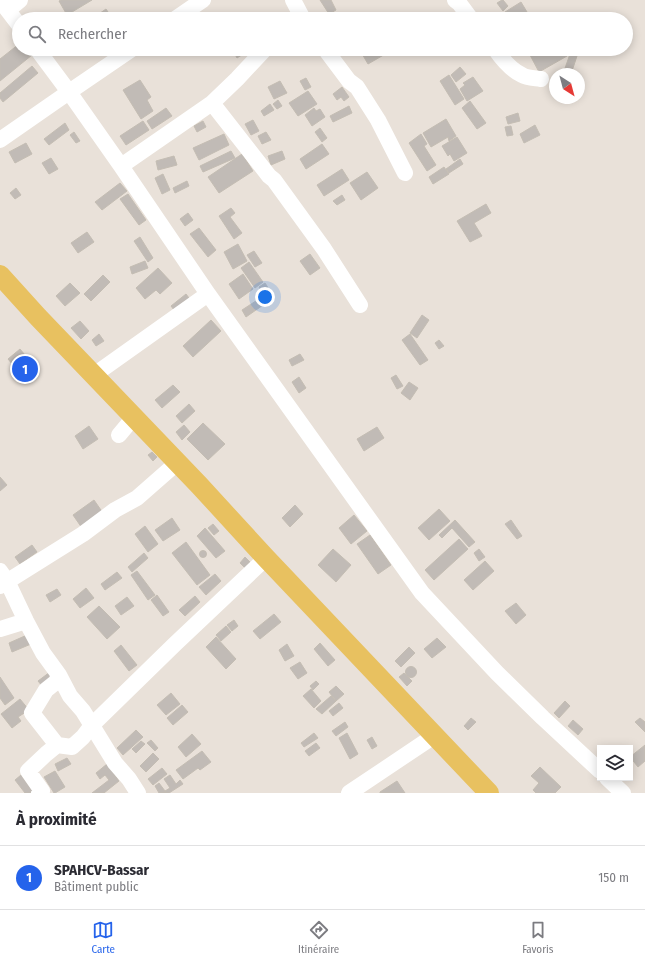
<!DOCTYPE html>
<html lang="fr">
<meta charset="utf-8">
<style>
body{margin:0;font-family:"Fira Sans Condensed",sans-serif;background:#f7f7f7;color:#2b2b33}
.controls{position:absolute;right:12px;bottom:12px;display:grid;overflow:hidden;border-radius:0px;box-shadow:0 2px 10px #0003}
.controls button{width:36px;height:36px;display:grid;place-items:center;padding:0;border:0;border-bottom:1px solid #e1e1e2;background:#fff;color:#2b2b33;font:20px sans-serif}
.compass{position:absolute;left:549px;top:68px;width:36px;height:36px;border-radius:50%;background:#fff;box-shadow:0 2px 10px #0003;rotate:144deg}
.you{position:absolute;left:265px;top:297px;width:14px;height:14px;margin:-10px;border:3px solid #fff;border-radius:50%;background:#1a73e8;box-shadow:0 0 0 6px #1a73e833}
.badge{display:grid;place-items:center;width:26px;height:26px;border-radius:50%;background:#2563eb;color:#fff;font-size:13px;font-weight:700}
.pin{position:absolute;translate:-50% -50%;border:2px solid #fff;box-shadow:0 1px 4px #0006}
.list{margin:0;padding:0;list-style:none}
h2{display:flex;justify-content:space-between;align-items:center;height:52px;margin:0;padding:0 16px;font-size:17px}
h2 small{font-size:13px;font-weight:400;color:#7c7c81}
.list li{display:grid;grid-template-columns:26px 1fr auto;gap:12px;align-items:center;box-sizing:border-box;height:64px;padding:0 16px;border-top:1px solid #e1e1e2}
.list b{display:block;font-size:15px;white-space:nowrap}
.list p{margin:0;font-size:13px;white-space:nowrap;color:#7c7c81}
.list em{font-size:13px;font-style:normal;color:#7c7c81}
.icon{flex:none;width:22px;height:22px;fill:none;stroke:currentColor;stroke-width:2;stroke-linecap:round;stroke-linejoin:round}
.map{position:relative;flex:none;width:645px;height:793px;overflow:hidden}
.search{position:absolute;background:#fff;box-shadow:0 2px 10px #0003;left:12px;right:12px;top:12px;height:44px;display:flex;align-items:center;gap:10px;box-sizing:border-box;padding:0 14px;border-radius:22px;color:#7c7c81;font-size:15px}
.sheet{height:116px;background:#fff}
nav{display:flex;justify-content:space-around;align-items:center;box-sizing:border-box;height:56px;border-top:1px solid #e1e1e2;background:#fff;font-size:11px;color:#7c7c81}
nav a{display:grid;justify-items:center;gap:2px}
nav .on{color:#2563eb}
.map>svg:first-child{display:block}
</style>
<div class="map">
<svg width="645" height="793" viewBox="0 0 645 793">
<rect width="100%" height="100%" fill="#e9e1d9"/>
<path fill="#c1bbb6" stroke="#c4bdb3" d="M61,0h31l-25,15 -8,-14z
M320,0h11l5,10 -7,4z
M502,0h1l5,6 -5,5 -6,-8z
M521,2l9,15 -4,2h-17l-4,-7z
M106,9l4,6 -6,4h-11v-1z
M19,44v5h8l5,6 -32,26v-22z
M232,49h19l-14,9z
M367,49h27l-26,15 -7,-12z
M541,49h22l4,7 -28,16 -9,-17z
M570,54l7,2 -6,18h-8z
M32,66l6,7 -35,29 -3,-4v-5z
M460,67l6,7 -10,8 -5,-7z
M449,75l15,24 -9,6 -15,-24z
M473,77l10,14 -16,10 -7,-12 5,-4 -2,-2z
M306,78l5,9 -6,3 -5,-9z
M140,80l11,17 -4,3 6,11 -12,8 -18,-29z
M280,81l7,12 -13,6 -6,-12z
M342,87l7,10 -5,4 -3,-4 -4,3 -4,-6z
M308,91l9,13 -19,12 -9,-13z
M278,100l4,6 -5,3 -4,-5z
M470,101l16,22 -9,6 -15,-21z
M270,104l4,6 -10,6 -3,-5z
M349,106l3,7 -19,9 -3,-6z
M166,108l6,8 -20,13 -5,-8z
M314,108l2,3 4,-2 5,8 -13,9 -7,-11z
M518,113l2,8 -12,3 -2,-7z
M446,119l10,17 -7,5 -1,-4 -17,10 -8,-14z
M253,120l6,11 -8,4 -6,-11z
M143,121l6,9 -23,15 -6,-9z
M203,121l3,6 -9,5 -3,-6z
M65,123l4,7 -20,15 -5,-6z
M535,125l5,10 -16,8 -4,-9z
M511,126l2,9 -6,1 -2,-9z
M320,128l7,10 -5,4 -7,-10z
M74,132l6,9 -4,2 -6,-8z
M266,132l5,8 -9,4 -4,-8z
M224,134l5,11 -30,15 -6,-12z
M421,134l6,10 -3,2 12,19 -9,6 -18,-28z
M457,137l10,16 -13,8 -4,-7 -2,2 -6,-10z
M26,143l6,11 -17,9 -6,-11z
M322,144l7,10 -23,15 -6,-10z
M231,151l4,7 -32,14 -3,-6z
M282,151l3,8 -14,6 -3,-9z
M242,154l11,17 -34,22 -11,-16z
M174,156l3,9 -19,5 -2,-9z
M51,158l7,11 -9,5 -7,-11z
M460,159l3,5 -14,9 -3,-4z
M444,167l5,7 -16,10 -4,-7z
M342,169l7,11 -25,16 -7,-11z
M367,172l11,16 -17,12 -11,-17z
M163,174l7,16 -8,4 -7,-16z
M187,181l2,5 -14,7 -2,-5z
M120,183l7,8 -25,19 -7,-8z
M16,188l5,7 -6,4 -5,-6z
M128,194l18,26 -7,5 -19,-26z
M342,195l3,5 -8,5 -4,-4z
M486,204l5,9 -17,10 8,13 -12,6 -13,-21z
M231,208l4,5 -5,4 12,16 -8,6 -15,-23z
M188,213l5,7 -8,6 -5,-7z
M199,228l17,22 -8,7 -18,-23z
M87,232l7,10 -16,11 -7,-10z
M140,237l13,21 -5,4 -14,-21z
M238,244l9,17 -14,8 -9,-17z
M254,251l8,12 -7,4 -8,-12z
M310,254l10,14 -10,7 -10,-14z
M145,261l3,7 -16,6 -2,-7z
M249,262l14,20 -8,6 -14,-20z
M158,268l14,15 -12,11 -4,-4 -11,9 -9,-11z
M243,274l10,15 -14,10 -10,-15z
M103,275l7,7 -19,19 -7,-7z
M70,283l10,10 -15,13 -9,-10z
M265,283l9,14 -6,4 -9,-14z
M186,294l3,4 -15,12 -3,-4z
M262,297l4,6 -20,14 -4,-7z
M422,315l7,5 -12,18 -7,-5z
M211,320l10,11 -28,26 -10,-11z
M80,321l9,10 -8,8 -10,-11z
M99,334l5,7 -8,5 -4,-6z
M410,334l18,26 -8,5 -18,-25z
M439,340l5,6 -5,3 -4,-6z
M20,349l14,17 -12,10 -14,-17z
M300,354l4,6 -12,6 -3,-6z
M396,375l7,11 -6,3 -6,-11z
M299,377l7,11 -7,5 -7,-11z
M409,382l9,6 -8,12 -9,-7z
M173,385l7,7 -18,16 -7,-8z
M189,404l6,7 -13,12 -6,-7z
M203,423l22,21 -17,16 -21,-21z
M184,425l6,7 -8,8 -6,-8z
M89,426l9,13 -15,10 -8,-13z
M377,427l7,11 -20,13 -7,-12z
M152,452l5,5 -4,4 -5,-6z
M0,477l7,8 -7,6z
M94,500l9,13 -21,15 -9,-13z
M295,505l8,9 -13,13 -8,-9z
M439,509l11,12 -21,19 -11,-12z
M354,515l13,16 -16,13 -12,-16z
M172,518l8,12 -17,11 -8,-11z
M455,520l20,22 -6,5 -17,-19 -10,10 -3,-3z
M511,520l11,16 -5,3 -12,-15z
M213,524l6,7 -5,4 -6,-7z
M145,526l13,18 -10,8 -13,-18z
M205,528l20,23 -9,7 -19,-22z
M370,535l21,30 -13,9 -21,-30z
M459,539l9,10 -34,31 -9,-10z
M186,542l24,33 -13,10 -25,-32z
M32,545l5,7 -17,12 -5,-7z
M333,549l18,16 -15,17 -18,-17z
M479,549l6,8 -6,4 -5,-8z
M199.5 554a3.5 3.5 0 1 1 7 0a3.5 3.5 0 1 1-7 0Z
M144,553l4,5 -16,14 -4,-5z
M245,557l5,5 -5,6 -5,-5z
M485,561l9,10 -21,19 -9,-10z
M137,571l18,24 -7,5 -17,-25z
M117,572l5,6 -17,12 -4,-6z
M215,574l6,7 -15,14 -7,-8z
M86,588l8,10 -14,10 -7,-9z
M57,589l4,6 -11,7 -4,-7z
M157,595l12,17 -6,4 -12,-16z
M195,596l5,6 -15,14 -6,-6z
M127,597l7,9 -13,9 -6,-9z
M516,603l10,12 -10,9 -11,-13z
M99,606l21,21 -13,12 -20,-22z
M274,614l7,8 -21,17 -7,-8z
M234,620l4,6 -6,5 -5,-6z
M226,626l5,6 -10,9 -5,-6z
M27,635l4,9 -19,8 -3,-9z
M216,637l20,22 -10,10 -20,-22z
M437,638l9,9 -14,11 -8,-9z
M320,643l15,17 -7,6 -14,-17z
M287,644l7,12 -9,5 -6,-11z
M121,645l16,20 -8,6 -15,-20z
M409,647l6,6 -14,14 -6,-6z
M300,662l7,11 -9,6 -8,-11z
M405.5 672a5.5 5.5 0 1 1 11 0a5.5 5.5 0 1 1-11 0Z
M50,672l4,6 -11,9 -5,-6z
M404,673l8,8 -5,5 -8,-9z
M0,677l14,21 -9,7 -5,-7z
M316,681l3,3 -6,6 -3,-4z
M336,686l8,8 -8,7 -7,-9z
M311,689l10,12 -7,7 -11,-12z
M171,693l9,11 -14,11 -9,-10z
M331,696l5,5 -14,13 -6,-5z
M20,699l9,11 -11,7 3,4 -9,7 -11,-14z
M565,701l5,5 -11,12 -5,-5z
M339,703l4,5 -10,8 -4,-5z
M182,705l6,7 -15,13 -6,-7z
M471,718l5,4 -8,8 -4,-4z
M640,718l5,4v10l-10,-10z
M573,720l10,9 -5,6 -10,-9z
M345,722l3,5 -12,9 -4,-5z
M136,730l7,7 -20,18 -6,-7z
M314,733l4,5 -14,9 -3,-4z
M347,733l11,21 -8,5 -11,-21z
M192,734l9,10 -15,13 -8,-10z
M372,737l5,9 -5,3 -5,-9z
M151,740l7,8 -3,3 -8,-8z
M141,741l4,3 -9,9 -4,-4z
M316,743l4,5 -11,8 -4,-5z
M645,745v16l-7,6 -8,-10z
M202,751l9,11 -11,8 -2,-2 -15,11 -7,-9z
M153,753l6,6 -13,13 -6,-6z
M67,758l4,6 -13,7 -3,-7z
M107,764l12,17 -15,12h-12l17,-13 -4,-5 -5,4 -4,-6z
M540,767l21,20 -6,6h-19l-3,-3 6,-7 -8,-7z
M162,768l5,6 -14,11 -5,-6z
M55,771l10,16 -10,6h-1l-10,-16z
M21,775l12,16 -3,2h-5l-10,-13z
M170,775l6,9 4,-4 3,4 -14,9h-3l-1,-2 5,-3 -6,-9z
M397,781l8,12h-25v-1z
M159,783l6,8 1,2h-7l-4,-7z"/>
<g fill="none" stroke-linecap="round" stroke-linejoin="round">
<path stroke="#fff" stroke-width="16" d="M0,0l19,25
M293,0l10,19
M455,0l4,3 12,16
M8,10l12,-10
M175,19l28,-19
M37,49l32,43 52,74 87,128 214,299 75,80 46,45 57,53
M325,49l24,32 8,6 21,33 27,53
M495,49c7,10 16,21 27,26 5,3 13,3 19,4
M212,103l25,-24 28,-30
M0,140l69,-48 63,-43
M121,166l91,-63 57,73 5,4 50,69 36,56
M94,375l114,-81
M119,435l15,-18
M0,571l7,10 19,40 17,32 16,22 11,21 13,15 32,52 14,16 9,14
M0,586l83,-52 32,-24 22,-12 41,-36
M0,629l26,-8
M57,745l-25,-32 14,-23 10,-8 3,-7
M607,778l16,15
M39,793l3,-2 -14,-20 18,-17 11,-9 15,2 11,-10 9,-12 83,-81 91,-86
M349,793l85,-57"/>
<path stroke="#e8c160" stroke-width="20" d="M0,275l38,42 161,168 67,73 223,235"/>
</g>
</svg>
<div class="controls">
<button><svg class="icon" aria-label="layers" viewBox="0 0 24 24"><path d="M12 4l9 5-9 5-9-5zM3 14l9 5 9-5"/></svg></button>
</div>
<svg class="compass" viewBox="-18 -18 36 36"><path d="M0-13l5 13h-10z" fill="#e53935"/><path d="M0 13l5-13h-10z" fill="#7c7c81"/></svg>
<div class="you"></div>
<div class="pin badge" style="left:25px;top:369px">1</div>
<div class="search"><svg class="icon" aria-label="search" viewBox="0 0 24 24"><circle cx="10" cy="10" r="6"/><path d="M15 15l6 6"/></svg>Rechercher</div>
</div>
<section class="sheet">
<h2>À proximité<small></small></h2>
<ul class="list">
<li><span class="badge">1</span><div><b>SPAHCV-Bassar</b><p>Bâtiment public</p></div><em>150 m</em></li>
</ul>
</section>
<nav>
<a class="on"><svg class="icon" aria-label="map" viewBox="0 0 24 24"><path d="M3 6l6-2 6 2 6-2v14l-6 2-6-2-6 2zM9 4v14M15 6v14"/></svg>Carte</a>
<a><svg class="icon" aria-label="directions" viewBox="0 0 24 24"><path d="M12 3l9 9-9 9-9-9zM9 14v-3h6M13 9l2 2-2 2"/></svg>Itinéraire</a>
<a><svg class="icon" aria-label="saved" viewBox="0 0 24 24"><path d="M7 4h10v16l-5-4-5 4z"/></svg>Favoris</a>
</nav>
